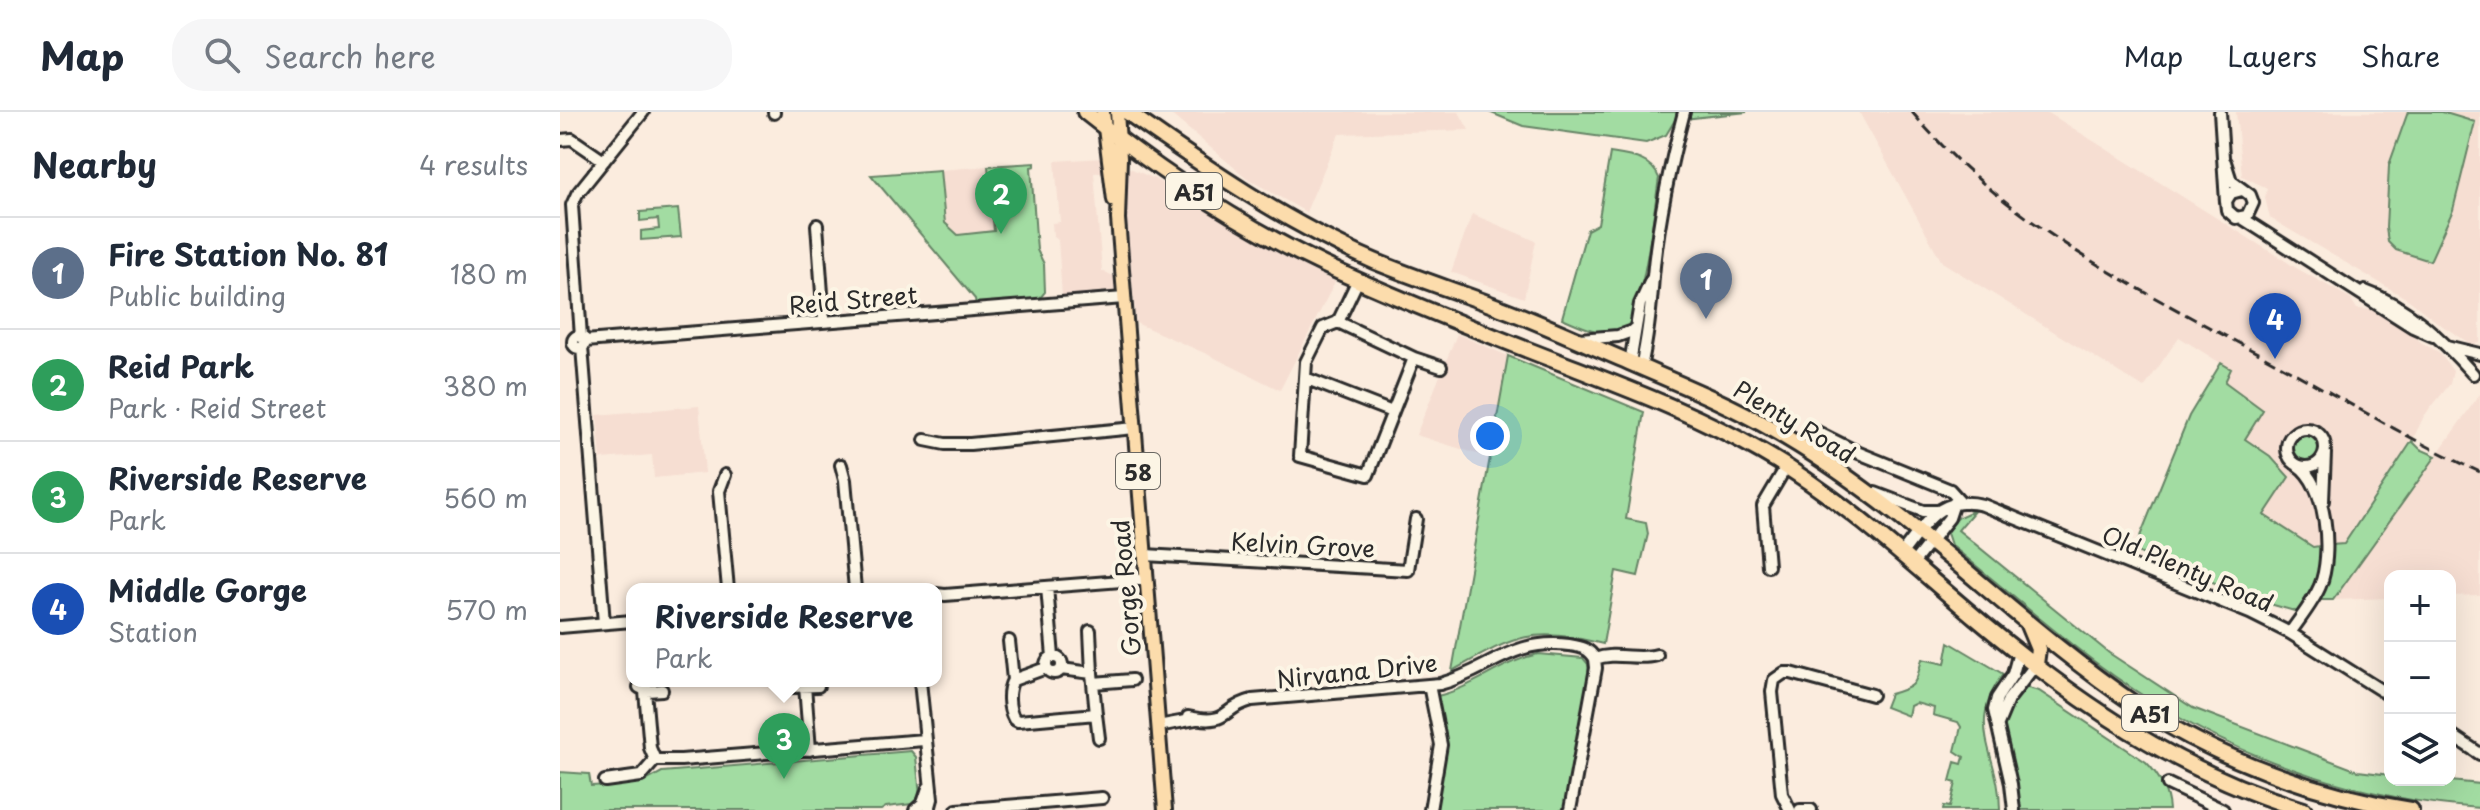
<!DOCTYPE html>
<meta charset="utf-8">
<style>
body{margin:0;font-family:"Playpen Sans",sans-serif;background:#f6f6f7;color:#1f2937}
.controls{position:absolute;right:24px;bottom:24px;display:grid;overflow:hidden;border-radius:16px;box-shadow:0 8px 32px #0002}
.controls button{width:72px;height:72px;display:grid;place-items:center;padding:0;border:0;border-bottom:2px solid #e0e1e3;background:#fff;color:#1f2937;font:40px sans-serif}
.you{position:absolute;left:930px;top:324px;width:28px;height:28px;margin:-20px;border:6px solid #fff;border-radius:50%;background:#1a73e8;box-shadow:0 0 0 12px #1a73e833}
.badge{display:grid;place-items:center;width:52px;height:52px;border-radius:50%;background:#2563eb;color:#fff;font-size:26px;font-weight:700}
.pin{position:absolute;translate:-50% -66px;filter:drop-shadow(0 2px 4px #0008)}
.pin::after{content:'';position:absolute;top:42px;width:28px;height:24px;background:inherit;clip-path:polygon(0 0,100% 0,50% 100%)}
.popup{position:absolute;left:66px;top:471px;width:316px;height:104px;box-sizing:border-box;display:grid;place-content:center;border-radius:16px;background:#fff;filter:drop-shadow(0 2px 6px #0005);font-size:26px;white-space:nowrap;color:#747a83}
.popup b{font-size:30px;color:#1f2937}
.popup::after{content:'';position:absolute;left:50%;top:100%;margin-left:-16px;border:16px solid transparent;border-top-color:#fff}
.list{margin:0;padding:0;list-style:none}
h2{display:flex;justify-content:space-between;align-items:center;height:104px;margin:0;padding:0 32px;font-size:34px}
h2 small{font-size:26px;font-weight:400;color:#747a83}
.list li{display:grid;grid-template-columns:52px 1fr auto;gap:24px;align-items:center;box-sizing:border-box;height:112px;padding:0 32px;border-top:2px solid #e0e1e3}
.list b{display:block;font-size:30px;white-space:nowrap}
.list p{margin:0;font-size:26px;white-space:nowrap;color:#747a83}
.list em{font-size:26px;font-style:normal;color:#747a83}
.icon{flex:none;width:44px;height:44px;fill:none;stroke:currentColor;stroke-width:2;stroke-linecap:round;stroke-linejoin:round}
.map{position:relative;flex:none;width:1920px;height:698px;overflow:hidden}
header{display:flex;align-items:center;gap:48px;box-sizing:border-box;height:112px;padding:0 40px;background:#fff;border-bottom:2px solid #e0e1e3}
header strong{font-size:38px}
nav{display:flex;gap:44px;margin-inline-start:auto;font-size:28px}
.search{width:560px;height:72px;background:#f6f6f7;display:flex;align-items:center;gap:20px;box-sizing:border-box;padding:0 28px;border-radius:32px;color:#747a83;font-size:30px}
main{display:flex}
aside{flex:1;background:#fff}
.map>svg:first-child{display:block}
</style>
<header>
<strong>Map</strong>
<div class="search"><svg class="icon" aria-label="search" viewBox="0 0 24 24"><circle cx="10" cy="10" r="6"/><path d="M15 15l6 6"/></svg>Search here</div>
<nav><a>Map</a><a>Layers</a><a>Share</a></nav>
</header>
<main>
<aside>
<h2>Nearby<small>4 results</small></h2>
<ul class="list">
<li><span class="badge" style="background:#5c6f8a">1</span><div><b>Fire Station No. 81</b><p>Public building</p></div><em>180 m</em></li>
<li><span class="badge" style="background:#2e9e5b">2</span><div><b>Reid Park</b><p>Park · Reid Street</p></div><em>380 m</em></li>
<li><span class="badge" style="background:#2e9e5b">3</span><div><b>Riverside Reserve</b><p>Park</p></div><em>560 m</em></li>
<li><span class="badge" style="background:#1a4fb4">4</span><div><b>Middle Gorge</b><p>Station</p></div><em>570 m</em></li>
</ul>
</aside>
<div class="map">
<svg width="1920" height="698" viewBox="0 0 1920 698">
<rect width="100%" height="100%" fill="#fbecde"/>
<filter id="ink" filterUnits="userSpaceOnUse"><feTurbulence type="fractalNoise" baseFrequency=".0125" numOctaves="2"/><feDisplacementMap in="SourceGraphic" scale="16" xChannelSelector="R" yChannelSelector="G"/><feConvolveMatrix kernelMatrix="1 2 1 2 8 2 1 2 1" color-interpolation-filters="sRGB"/></filter>
<g filter="url(#ink)">
<path fill="#f6ded2" d="M608,0h291l10,18 -130,4 -33,78 -58,-33z
M1299,0h188l251,157 52,29 7,11 22,1 15,9 28,24 17,9 14,19 -3,13 -26,32 -12,25 -68,103 -31,3 -49,-32 6,-59 -25,-17 -20,-57 5,-13 -51,-32 -35,51 -202,-126z
M1676,0h244v231l-9,1 -33,-21 -29,-23 -139,-82 -5,-20 2,-10 -25,-12z
M543,46l2,14 -11,1 8,98 12,5 2,16 -54,4 -4,-56 -5,-4 -1,-13 8,-1 -5,-61z
M428,54l6,65 -36,4 -13,-12 -5,-53z
M565,54l30,13 105,64 75,39 -55,108 -71,-35 -73,-32 -10,-101z
M912,102l64,27 -12,57 -73,-26z
M897,222l51,22 -18,102 -74,-23z
M1920,282v201l-30,1v-20h-60v22l-57,2z
M139,294l6,67 -51,5 -2,-23 -51,4 -4,-44z"/>
<path fill="#a2dca2" stroke="#668466" stroke-width="2" d="M929,0h258l-72,8 -9,15 -20,8 -123,-17z
M1848,0h34l33,10 -22,88 -23,51 -34,-11 -8,-8 -2,-14 3,-63z
M1050,41c20,3 41,5 49,25 -4,25 -17,146 -37,153 -19,7 -43,-6 -60,-13l25,-88 11,-6z
M475,51v3l-4,1 6,83 7,14 1,28 -5,6 -64,7 -1,-6 -104,-124 69,-5 5,53 13,12 36,-4 -6,-65z
M118,97l3,28 -40,3v-9l18,-2 -1,-10 -18,2v-9z
M948,244l136,56 -18,107 20,4 2,11 -10,42 -22,-5 -13,73c-73,-18 -88,-8 -151,27z
M1661,251l10,6 -6,13 38,28 -18,29 25,17 19,21 -25,38 49,32 7,-1 -2,30 -20,36 -35,-10 -129,-51 55,-135z
M1734 336a12 12 0 1 1 24 0a12 12 0 1 1-24 0Z
M1852,329l8,8 16,7 -103,144h-15l10,-23 3,-32 13,-1z
M1415,398l-17,20 151,123 84,55 165,63 32,4v5h50l40,4v24c-115,-8 -230,-45 -327,-106 -72,-45 -136,-103 -202,-157l-5,-15 13,-13z
M1389,530l54,32c-39,54 -3,80 -3,136h-57l1,-4 6,1 6,-24 -6,-2 5,-19 7,2 2,-7 -9,-6 6,-24 -3,-5 -25,-7 1,-7 -18,-5 -6,3 -2,10 -23,-9 5,-13c27,-7 25,-9 32,-35l23,5z
M978,542l45,4 5,6 1,11 -24,135h-130l10,-56 -8,-58c36,-8 64,-34 101,-42z
M1464,575l15,4 107,71c13,13 22,30 23,48h-149l-16,-83c2,-16 9,-29 20,-40z
M351,639l5,6 4,38 -8,9 -26,3 -5,3h-321v-38l29,2 2,12 51,-3 20,-11z"/>
<g fill="none" stroke-linecap="round" stroke-linejoin="round">
<g stroke="#2b2b2b" stroke-width="16">
<path id="minor" d="M1660,0l6,90
M214,1v-1
M0,28l12,-1 32,22
M1665,50l6,19 19,14 3,8 -6,13 -11,2 -9,-8 -1,-9 5,-8 11,-3
M1682,106l171,109 20,9
M257,113l7,96
M1805,179c43,15 78,49 108,83
M778,210l76,36 -46,117 -68,-19 6,-94 17,-34 15,-6 20,-42
M13 230a6 6 0 1 1 12 0a6 6 0 1 1-12 0Z
M21,225l-9,-132 5,-11 66,-82
M1019,227l39,-3 17,-6
M25,229l539,-43
M1887,234l33,8
M22,235l22,276
M854,246l27,9
M1070,251l10,-59 11,-24
M1081,255c7,-31 10,-60 12,-91 5,-55 17,-111 31,-164
M745,266l87,34
M1727 336a19 19 0 1 1 38 0a19 19 0 1 1-38 0Z
M1255,319l44,22 91,37 10,11
M365,328l20,4h25l165,-16
M281,353l4,15 10,109
M165,363l-6,16 9,98
M1315,381l48,18h14
M1763,389l2,-48
M1342,441c24,-30 38,-59 81,-48l267,108 40,20 100,63
M585,443l263,15 8,-51
M1354,450l35,-44 5,-15
M1208,454l-5,-60 23,-39
M487,475l6,70
M376,482l9,1 202,-16
M0,515l72,-6
M530,519l2,42
M1730,521c10,-15 23,-30 30,-47 13,-31 7,-102 -23,-121
M449,529l4,39
M486 553a8 8 0 1 1 16 0a8 8 0 1 1-16 0Z
M486,556l-33,12c-6,11 -5,28 1,39l4,2 78,-7 -4,-41 -31,-4
M360,569l12,118 -3,11
M533,571l39,-3
M869,573l12,60 -11,65
M245,574l5,64
M79,575l8,4 15,-1
M231,575l27,-1
M85,579l5,57 5,12h26l243,-20
M536,602l3,24
M628,605c43,9 32,-9 64,-17l188,-16c50,-13 71,-46 129,-39 12,2 20,3 26,14 21,-8 41,2 62,-4
M1438,612l10,-24 28,-36
M598,614l38,-7
M1890,622l30,20
M45,669l36,-5 14,-16
M1608,672l55,26
M355,698l8,-7 5,-15
M397,698l145,-12
M1010,698l26,-142 -1,-9
M1230,698l-8,-16 -10,-102 2,-12 10,-7h7l81,22
M1240,698h11
M1454,698l-3,-26 -17,-74 3,-12 16,-24 6,-22"/>
</g>
<g stroke="#2b2b2b" stroke-width="18">
<path id="major" d="M543,0l11,88
M557,0l3,46 -2,61 47,591"/>
</g>
<g stroke="#2b2b2b" stroke-width="20">
<path id="highway" d="M525,0c74,59 154,113 239,153 80,37 162,69 243,100 67,26 133,51 195,87 79,45 144,107 213,165 99,83 204,156 329,193
M567,0c79,56 158,110 247,149 43,18 88,32 132,49 42,16 82,35 123,52 48,21 96,40 141,66 134,75 239,191 366,277 79,53 182,91 275,105
M1468,513l10,24 -2,15"/>
</g>
<use href="#minor" stroke="#fcf5e5" stroke-width="10"/>
<use href="#major" stroke="#fcdcac" stroke-width="12"/>
<use href="#highway" stroke="#fcdcac" stroke-width="14"/>
<path stroke="#2b2b2b" stroke-width="3" stroke-dasharray="12 6" stroke-linecap="butt" d="M1352,0c97,116 233,180 364,251 67,36 134,77 204,109"/>
</g>
</g>
<g text-anchor="middle" dominant-baseline="central" stroke-width="8" stroke-linejoin="round" paint-order="stroke">
<g fill="#fcf5e5" stroke="#6a6863" stroke-width="2">
<rect x="606" y="61" width="56" height="36" rx="6"/>
<rect x="556" y="341" width="44" height="36" rx="6"/>
<rect x="1562" y="583" width="56" height="36" rx="6"/>
</g>
<g font-size="22" font-weight="bold" fill="#2b2b2b">
<text x="634" y="79">A51</text>
<text x="578" y="359">58</text>
<text x="1590" y="601">A51</text>
</g>
<g font-size="24" fill="#2b2b2b" stroke="#fcf5e5">
<text transform="translate(293 187) rotate(-5)">Reid Street</text>
<text transform="translate(1235 309) rotate(31)">Plenty Road</text>
<text transform="translate(743 432) rotate(3)">Kelvin Grove</text>
<text transform="translate(1628 456) rotate(23)">Old Plenty Road</text>
<text transform="translate(565 476) rotate(-95)">Gorge Road</text>
<text transform="translate(797 558) rotate(-6)">Nirvana Drive</text>
</g>
</g>
</svg>
<div class="controls">
<button>+</button>
<button>−</button>
<button><svg class="icon" aria-label="layers" viewBox="0 0 24 24"><path d="M12 4l9 5-9 5-9-5zM3 14l9 5 9-5"/></svg></button>
</div>
<div class="you"></div>
<div class="pin badge" style="left:1146px;top:207px;background:#5c6f8a">1</div>
<div class="pin badge" style="left:441px;top:122px;background:#2e9e5b">2</div>
<div class="pin badge" style="left:224px;top:667px;background:#2e9e5b">3</div>
<div class="popup"><b>Riverside Reserve</b>Park</div>
<div class="pin badge" style="left:1715px;top:247px;background:#1a4fb4">4</div>
</div>
</main>
